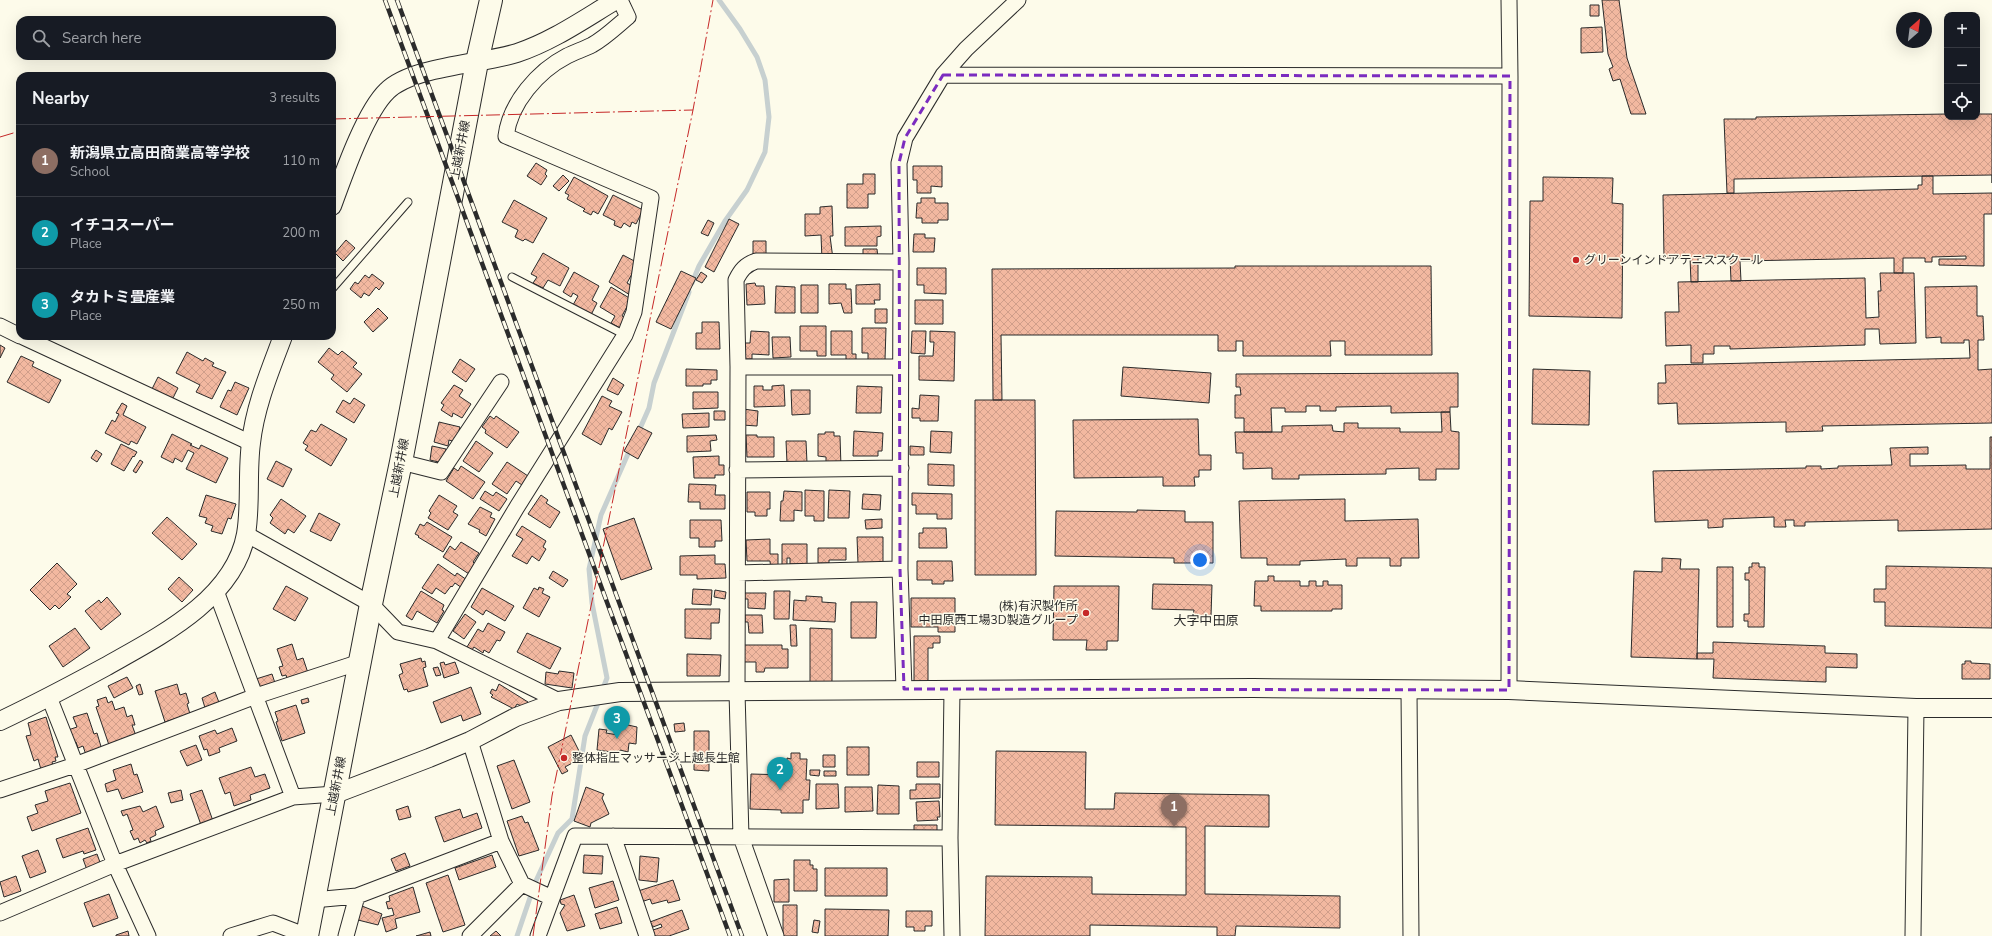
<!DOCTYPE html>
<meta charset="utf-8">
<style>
body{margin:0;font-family:"Nunito Sans","Noto Sans JP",sans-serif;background:#242831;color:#f1f3f6}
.controls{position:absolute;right:12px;top:12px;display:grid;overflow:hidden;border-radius:8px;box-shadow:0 4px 16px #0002}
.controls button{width:36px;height:36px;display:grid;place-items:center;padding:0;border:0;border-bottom:1px solid #363941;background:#171b24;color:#f1f3f6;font:20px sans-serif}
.compass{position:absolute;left:1896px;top:12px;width:36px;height:36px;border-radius:50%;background:#171b24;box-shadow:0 4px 16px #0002;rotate:28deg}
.you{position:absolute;left:1200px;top:560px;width:14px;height:14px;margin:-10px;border:3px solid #fff;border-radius:50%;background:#1a73e8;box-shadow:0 0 0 6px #1a73e833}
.badge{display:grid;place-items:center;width:26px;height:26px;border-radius:50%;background:#1a73e8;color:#fff;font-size:13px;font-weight:700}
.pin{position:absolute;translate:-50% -33px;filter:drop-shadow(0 1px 2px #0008)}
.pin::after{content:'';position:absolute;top:21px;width:14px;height:12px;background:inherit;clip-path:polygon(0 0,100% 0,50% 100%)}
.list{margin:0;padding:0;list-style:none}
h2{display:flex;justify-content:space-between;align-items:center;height:52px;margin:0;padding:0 16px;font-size:17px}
h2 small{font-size:13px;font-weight:400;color:#9ea1a6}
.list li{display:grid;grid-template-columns:26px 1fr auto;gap:12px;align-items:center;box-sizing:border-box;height:72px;padding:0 16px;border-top:1px solid #363941}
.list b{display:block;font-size:15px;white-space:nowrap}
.list p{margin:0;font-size:13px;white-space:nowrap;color:#9ea1a6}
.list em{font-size:13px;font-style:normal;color:#9ea1a6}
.icon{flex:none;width:22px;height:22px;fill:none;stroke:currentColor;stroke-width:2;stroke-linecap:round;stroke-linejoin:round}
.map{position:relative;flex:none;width:1992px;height:936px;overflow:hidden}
.search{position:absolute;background:#171b24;box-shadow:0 4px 16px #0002;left:16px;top:16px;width:320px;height:44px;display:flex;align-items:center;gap:10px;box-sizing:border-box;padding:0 14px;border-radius:12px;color:#9ea1a6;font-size:15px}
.panel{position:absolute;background:#171b24;box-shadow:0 4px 16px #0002;left:16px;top:72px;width:320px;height:268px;border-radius:12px}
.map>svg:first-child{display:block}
</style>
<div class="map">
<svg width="1992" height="936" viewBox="0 0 1992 936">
<defs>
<pattern id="building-cross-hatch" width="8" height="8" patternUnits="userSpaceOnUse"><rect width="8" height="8" fill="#f2b8a0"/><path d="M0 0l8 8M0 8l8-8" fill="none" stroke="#d09e8a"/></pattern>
</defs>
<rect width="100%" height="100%" fill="#fdfbea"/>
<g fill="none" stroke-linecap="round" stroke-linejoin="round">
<path stroke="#c7d0d0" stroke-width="5" d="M692,283l7,-17 26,-45 22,-31 18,-38 4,-35 -4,-37 -8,-23 -17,-28 -21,-29
M638,433l11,-25 5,-25 35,-91
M602,691l5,-13 -15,-75 -3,-34 12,-54 30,-68
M517,936l18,-53 23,-50 14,-14 13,-83 15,-38"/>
</g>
<path fill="url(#building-cross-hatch)" stroke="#2b2b2b" d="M1602,0h17l8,58 19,56h-15l-11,-35 -7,2 -4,-12 4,-2 -5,-13z
M1590,5h9v11h-9z
M1602,27l1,25 -22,1v-25z
M1947,114v3h30v-3h15v69v-8l-258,4v14h-7l-3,-74h32v-2z
M536,163l11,7 -2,4 2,2 -6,9 -14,-9z
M913,166h29v21l-11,-1v7h-14v-13h-4z
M863,174h12v20h-7v14h-21v-24h16z
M563,175l6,6 -10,10 -6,-5z
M1922,176h11v18l59,-1v21h-8v52l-45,-1v-6h27v-3l-34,1v5h-7v-4h-22v15h-9v-15l-154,3 1,20h-10l-1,-24 -32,1v24h-7l-1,-24h-26l-1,-63 255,-6v-4h4z
M574,177l34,19 -10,18 -5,-3 -2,4 -8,-4 2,-2 -18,-10 2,-4 -4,-2z
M1543,177l70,1 -1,25 11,1 -1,114 -93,-2 1,-115h13z
M613,195l30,15 -7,14 -4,-2 -2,5 -6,-4 -3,5 -7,-3 1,-4 -12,-6z
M921,198h14v5h13v17h-10v3h-16v-5h-6l1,-15h4z
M514,200l33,18 -14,25 -8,-4 -2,2 -8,-4 3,-7 -16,-8z
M832,206l1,30h-3l3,23 -11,1 -1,-25 -16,1v-22h15v-7z
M729,219l10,5 -25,48 -9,-5z
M708,220l6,3 -6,13 -7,-3z
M881,226v10l-4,1v9h-32v-19z
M914,234h11v4h10l-1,14h-21z
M346,240l9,8 -12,13 -8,-8z
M753,241h13v18h-13z
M863,249h14l1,9 -15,1z
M543,253l26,15 -9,18 -12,-6 -5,8 -10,-5 4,-6 -6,-3z
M623,255l15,8 -11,20 7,4 -4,8 -21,-13z
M1235,266h196l1,89h-87v-14h-15l1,15h-88v-15h-7v10h-18v-16h-217l1,65h-9l-1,-131 243,-1z
M917,268h29v26l-22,-1v-8h-7z
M681,271l15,7 -25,51 -15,-7z
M574,272l25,14 -7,14 5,3 -6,12 -18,-10 5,-9 -5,-3 -2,4 -8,-5z
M701,272l6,4 -5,7 -6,-3z
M1880,273h34l2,70 -36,1 -1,-15h-14v16l-135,4v-3h-16v8h-11v9h-12v-18l-25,1 -1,-34h14l-1,-30 187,-4 1,40 13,-1 -1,-26h3z
M372,274l12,9 -5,7 -3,-3 -7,9 -5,-3 -3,5 -11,-9 5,-7 3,2 7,-9 4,3z
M755,283l1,3h8l1,18 -18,1 -1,-21z
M829,284h17v5h5l1,24h-8l-3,-10 -12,1z
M880,284v16h-6l1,4h-19v-19z
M801,285h17v28h-17z
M776,286l19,1v26h-20z
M1977,286v30h6l1,24h-6v30l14,-1v54l-170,3 1,5 -37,1v-10l-108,2 -1,-21 -19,1v-21h8l-1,-18 305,-7 -1,-18h-5v3h-23v-6l-15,1 -1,-51z
M611,287l20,12 -9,17 6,3 -6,10 -11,-6 4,-7 -15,-9z
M915,300h28v24h-28z
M378,308l10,10 -15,14 -9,-10z
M875,309h12v14h-12z
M702,322h17l1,27h-24v-16h6z
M800,326h26v30h-9v-5h-17z
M862,328h24l-1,32 -17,5v-12h-6z
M751,331l18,1v23l-17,-1v5h-7v-16h5z
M831,331h21v23h4v12h-10v-11h-15z
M912,331h14l-1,23 -14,-1z
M930,331l25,1 -1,49 -35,-1v-24h14l1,-14h-4z
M772,337h18l1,20 -18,1z
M0,345l5,3 -5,10z
M329,348l9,7 4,-4 15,12 -4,4 9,7 -15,18 -16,-13 3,-4 -16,-13z
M187,352l16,9 2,-3 9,5 -2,3 14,6 -14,27 -16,-7 4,-7 -24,-12z
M21,356l13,6 -2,4 29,14 -12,23 -42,-21z
M460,359l15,10 -9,13 -14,-10z
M1123,367l88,6 -2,30 -88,-7z
M686,369l31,1v10h-6v4h-8v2h-17z
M1533,369l57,2 -1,54 -57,-1z
M1458,373v34h-8v5l-59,1v-7l-55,1v4h-16v-5h-14v6h-21v-4h-14l1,24h-28v-14h-9v-23h6l-1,-8h-4v-13z
M158,377l20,11 -7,14 -20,-11z
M613,378l11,7 -6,10 -11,-5z
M235,382l14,6 -12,27 -17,-8 8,-17 3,1z
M454,385l9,5 -4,6 12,8 -9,14 -9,-5 -1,4 -11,-7 3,-5 -3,-2z
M784,385l1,21 -31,1v-21h9v4h9v-4z
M857,386l25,1 -1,26h-25z
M791,390h19v24l-18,1z
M693,392h25v16l-25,1z
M920,395l19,1 -1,25h-18v-3h-8v-10l7,1z
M602,396l10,5 -3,5 13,6 -10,18 -3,-2 -8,17 -19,-11z
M354,398l11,7 -11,18 -18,-11 7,-12 7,4z
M975,400h60l1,175h-61z
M122,403l5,3 -4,9 23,12 -9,17 -6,-3 -2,4 -24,-12 7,-13 3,2 4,-8 -3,-1z
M743,409l15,2 -1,15 -15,-1z
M714,411h11v9h-11z
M1441,412h9l1,19 8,1v37h-23v11h-17v-12l-33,1v5l-87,1v4h-27v-11l-29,1v-16h-7l-1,-21h47v-6l50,-1 1,6 11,1v-9h14v5h42v4h42z
M709,413v14l-26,1 -1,-14z
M490,416l4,3 2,-3 23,16 -12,16 -22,-15 1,-3 -4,-3z
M1198,419l1,36h12v15h-12v7h-5l1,9h-32v-9l-89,1 -1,-58z
M439,422l21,5 -4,15 -7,-2 -1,6 -14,-4z
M321,424l26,15 -16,27 -26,-16 3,-4 -5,-3 8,-13 5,2z
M638,426l14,7 -14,26 -14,-8z
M854,431l29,2 -1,18h-4v5h-25z
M931,431l21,1 -1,21 -21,-1z
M825,432h9v4h6l1,31h-15v-10l-8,-1v-22h7z
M172,434l20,10 -2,1 9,4 2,-4 27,13 -12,25 -30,-14 8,-16 -6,-3 -6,12 -7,-4 -2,5 -12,-6z
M716,435l1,5 -7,1 1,10 -24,1v-16z
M746,435h11v2h17v20h-27z
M1990,437h2v92l-94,2v-11l-93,2v4h-11v-6h-9l1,7h-12v-10l-51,2v8l-15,1v-8l-53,2 -2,-51 153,-3v-2h15v3l17,-1v-2l54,-1 -2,-17 38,-1v7h-18v12l56,-1v4h24z
M476,441l17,12 -14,19 -16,-11z
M786,441h20l1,22h-20z
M121,444l16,8 -3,5 -1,-1 -9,15 -13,-7z
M432,446l14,3 -3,14 -13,-3z
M910,446l14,1v8h-14z
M96,450l6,4 -5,8 -6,-4z
M719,456v9h5v10h-9v3h-21l-1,-21z
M140,460l3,2 -7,11 -3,-2z
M276,461l16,8 -9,18 -16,-8z
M507,462l24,16 -6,9 -9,-6 -9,13 -15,-10z
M928,464l26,1v21l-26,-1z
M461,466l24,16 -12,17 -27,-18 8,-13 4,3z
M689,484l27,1 -1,10h10v14h-25v-7h-12z
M805,490l19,1v30h-10v-5h-9z
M829,490l21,1 -1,27h-21z
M485,491l8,5 3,-4 11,7 -8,12 -19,-12z
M784,491l18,1v19l-8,-1v11h-14l1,-20h2z
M747,492h23v17h-3v7h-12v-4h-8z
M912,493l40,1v25h-15v-5h-21v-9h-4z
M863,494l18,1 -1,15 -18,-1z
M206,495l30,9 -5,15 -3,-1 -6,16 -11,-3 2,-5 -8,-3 2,-5 -8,-2z
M439,495l18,11 -4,6 5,3 -10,15 -20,-12 3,-5 -2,-2z
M541,495l7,5 -2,3 14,9 -10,16 -22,-14z
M281,499l25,17 -12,17 -6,-4 -3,5 -15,-11 3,-5 -3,-3z
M1345,499v22l73,-2 1,39h-18v8h-11v-8h-33v8h-11v-7l-46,2v4h-33v-7h-26l-2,-57z
M480,507l12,6 -2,4 5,2 -9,17 -7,-4 1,-2 -12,-6z
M1137,510l48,1v11h28v41h-39v-5l-119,-2 1,-45 81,1z
M319,513l21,11 -9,17 -21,-10z
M167,517l30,27 -15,16 -30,-27z
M634,518l18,51 -31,11 -18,-51z
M882,519v9l-16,1 -1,-9z
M690,520h31l1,21h-7v6h-16v-9h-9z
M427,522l25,15 -9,15 -25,-15 1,-1 -4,-2 5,-10 4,2z
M522,526l24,15 -3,6 3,2 -7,12 -7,-5 -5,8 -15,-8 11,-17 -7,-4z
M923,528h23l1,20h-28v-15h4z
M857,537h26v26h-25z
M770,539v15h8v16l-7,1 -1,-10h-23l-1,-21z
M461,542l18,11 -6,9 2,2 -6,10 -26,-17 7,-11 5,4z
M782,544h25v25h-8v-5h-9v-6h-3v9h-5z
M818,548h28v12h-17v3h-11z
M715,555v9h10l1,14 -29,1v-4h-17v-19z
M1662,558l19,1 -1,10h19l-2,90 -66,-2 3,-86 28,1z
M917,561h35l1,20h-9v3h-12v-4h-15z
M57,563l20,21 -10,10 4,3 -12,12 -4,-4 -5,5 -20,-20z
M1752,563h7v4h6l-1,60h-16v-6h-4v-7h5v-34h-4v-7h4v-6h3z
M438,564l17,12 2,-3 10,7 -5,8 -7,-5 -3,4 -1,-1 -6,8 -9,-6 -4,6 -10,-6z
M1886,566l106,2v60l-107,-2v-24h-11v-13h12z
M1717,567h16v60h-16z
M553,571l15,9 -5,7 -14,-9z
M1268,576h6v5h26v5h9v-5h7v5h7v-5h5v4h14v24h-10v2h-71v-5h-7l1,-25h13z
M179,577l14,13 -11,12 -14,-13z
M1153,584l59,1 -1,31h-18l1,-6 -42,-1z
M286,586l22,12 -13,23 -22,-12z
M1054,586h65l-1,55h-11v9h-21l1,-10h-34z
M539,587l5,2 -2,4 8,4 -11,20 -16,-9 11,-20 4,2z
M482,588l32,18 -9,15 -19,-11 -3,5 -12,-8z
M693,589l19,1 -1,15 -19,-1z
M715,590l11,2 -1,7 -11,-2z
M421,591l23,14 -2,5 2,1 -7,12 -20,-12 -5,9 -6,-4z
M774,591h16l-1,28h-15z
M744,593h22l-1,16 -17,-1v-9h-5z
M806,596l16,1v5l14,1 -1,19 -42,-2 1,-20 12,1z
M107,597l14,17 -20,16 -16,-19 14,-11 2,3z
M911,598h44v34h-17v-5h-27z
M851,602h26l-1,36h-25z
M685,609h35l-1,14h-8v16l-26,-1z
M465,614l11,8 -12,17 -11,-8z
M745,615h17l1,18h-14l-1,-11h-3z
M488,623l17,9 -5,9 -3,-1 -8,13 -5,-3 -1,3 -9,-6 -2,3 -5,-3 11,-18 5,3z
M790,625h6l1,21h-6z
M75,628l15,20 -27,19 -14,-21z
M810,628l22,1v53h-22z
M527,633l34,15 -11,21 -33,-17z
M914,636h26v7h-7v5h-5v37h-14z
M1713,642l112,4v7l32,1v14l-31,-1v15l-113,-4 1,-19h-17v-6h16z
M292,644l5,16 6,-2 5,15 -20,9 -2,-7 -4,1 -3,-9 4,-1 -6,-17z
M744,645h38v4h6v19h-23l-1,4h-8v-10h-12z
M687,654l34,1 -1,21h-33z
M421,658l1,4 3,-1 1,6 -3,1 5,18 -20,6 -1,-3 -3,1 -5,-15 4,-2 -3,-9z
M1965,661h6v2l19,1v15h-28v-15h3z
M444,662l1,3 10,-3 4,11 -15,5 -4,-15z
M438,667l3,8 -5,1 -3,-8z
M559,671l15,2 -2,15 -27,-4 1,-12 12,2z
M272,674l4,12 -16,6 -4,-13z
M127,677l6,11 -19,10 -6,-12z
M140,684l3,10 -4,1 -3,-9z
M177,684l3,11 6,-2 3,10 -2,1 3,10 -25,8 -10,-31z
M499,684l29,18 -3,6 -8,-4 -3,5 -23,-12 2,-2 -3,-2 2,-4 4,2z
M471,687l10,27 -18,7 -2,-6 -20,8 -8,-21z
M215,692l5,13 -14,6 -4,-13z
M106,697l2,6 4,-2 3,9 9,-3 3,10 5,-2 3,10h-3l4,11 -26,12 -14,-41 3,-1 -2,-6z
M308,698l1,4 -7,2 -1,-4z
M296,705l9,28 -23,8 -6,-19 2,-1 -3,-9z
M87,713l7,21 3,-1 5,17 -16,5 -3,-9 -5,2 -2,-6 -3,1 -5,-13 9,-3 -4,-10z
M46,717l12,40h-3l1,4 -4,1 2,7 -12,4 -4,-14 -4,2 -8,-25 5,-1 -3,-12z
M619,723l18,4 -1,17 -7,-1 -1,9 -8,-2 -1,3 -22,-3 2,-21 8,1 -1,3 12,2z
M684,723l1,8 -10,1 -1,-8z
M232,728l5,13 -18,7 1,4 -11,4 -2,-7 -3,1 -5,-14 16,-6 2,4z
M694,731h15v40l-15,-1z
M571,735l8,16 -7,3 4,7 -11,6 3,4 -6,3 -14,-27z
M196,745l6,15 -15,6 -7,-15z
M847,747h22v28h-22z
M996,751l90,1 -1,57h29l1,-16 154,2v32l-64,-1v68l135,2v32l-104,-2 -1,10h-18v-9l-127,-2v11h-105l1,-60 106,1v17l94,1v-68l-191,-2z
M791,753h9v6h7l-1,21h4l-1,20h-6v13h-22v-3l-31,-1 1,-35 36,1v-17l4,1z
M823,755h12v12h-12z
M514,760l16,42 -18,7 -15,-43z
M917,762h22v15h-22z
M131,764l3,11 3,-1 6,18 -21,7 -4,-10 -11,3 -2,-8 11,-4 -3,-10z
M251,767l4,10 10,-3 5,14 -20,7 1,5 -17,6 -4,-14 -5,2 -6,-16z
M810,770h10l-1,6 -9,-1z
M824,771h12v5h-12z
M70,783l11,30 -49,18 -5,-14 11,-4 -3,-8 13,-4 -3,-10z
M816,784h22l1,24 -23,1z
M916,784h24v14l-30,1v-9h6z
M878,785l21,1v28h-22z
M586,787l18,7 -2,4 7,16 -18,9 -1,4 -16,-6z
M845,787h27l1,24 -28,1z
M181,790l2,10 -12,3 -3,-10z
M202,790l11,31 -12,4 -11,-31z
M939,801l1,16h-3l1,3 -21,1 -1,-19z
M140,806l3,6 13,-6 8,21 -9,4 1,4 -6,3 1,3 -4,2 -2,-3 -5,3 -2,-5 -4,2 -4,-9 3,-1 -6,-16 -4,2 -2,-5z
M408,806l3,11 -12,3 -3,-10z
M460,809l3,9 14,-5 5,15 -38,14 -9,-25z
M522,816l3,7 3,-1 11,28 -20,6 -12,-35z
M914,825h23v11l-23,-3z
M88,828l8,22 -12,4 -1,-3 -20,7 -7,-19z
M38,850l8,22 -16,6 -8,-22z
M405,853l5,13 -14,5 -5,-12z
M97,854l4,11 -14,5 -4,-11z
M492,855l4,12 -37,13 -4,-12z
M584,855l19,1 -1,18 -19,-1z
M640,856l19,2 -2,24 -18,-2z
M794,860h16v5h3v4h4v22h-23z
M825,868h62v28h-62z
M448,875l17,50 -22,7 -17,-49z
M16,876l5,15 -17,6 -4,-15z
M789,879v23h-15v-22z
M673,880l7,20 -12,3 -1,-3 -15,4 -2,-5 -9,3 -3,-11z
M613,881l6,19 -24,8 -6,-20z
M413,887l7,25 -25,7 2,9 -11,4 -4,-14 12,-3 -2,-7 -4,1 -1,-4 -1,-3 4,-1 -1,-5z
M109,894l9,24 -25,9 -9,-24z
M574,895l11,31 -18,5 -7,-18 5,-8 -4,-1 -1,-4z
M783,905h14v31h-14z
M362,906l20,8 -4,11 -20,-5z
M617,907l5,16 -22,6 -5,-15z
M825,909l64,1 -1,26h-63z
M682,910l7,19 -20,7h-14l-2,-6 9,-3 -1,-3 -8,3 -3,-5z
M906,911h26v15h-7v5h-11v-4h-8z
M814,920l6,1 -2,12 -6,-1z
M128,931l1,5h-13v-1z
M496,931l5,5h-11z
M430,932l1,4h-15z"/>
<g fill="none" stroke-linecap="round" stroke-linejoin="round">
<g stroke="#2b2b2b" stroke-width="9">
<path id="service" d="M512,277l113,58
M332,289l76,-87"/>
</g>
<g stroke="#2b2b2b" stroke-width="17">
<path id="minor" d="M1509,0l1,76 -1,614
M943,75l567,1
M901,262l-2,-99 6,-25 38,-63 23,-26 52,-49
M0,326l20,10
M21,336l230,107
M738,367h162
M401,462l40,10 60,-90
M737,470l164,-2
M246,534l125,70 27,28 39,9 122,60
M738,573l162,-4
M216,591l77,206
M437,641l80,-134 108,-172 9,-23 17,-114 -145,-62c4,-33 32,-65 61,-80 8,-4 17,-7 25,-11 13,-7 25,-19 36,-28l-8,-17
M952,690l-2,148 2,98
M1409,691l2,245
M49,697l66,167 33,72
M470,741l31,100
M0,790l75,-25 181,-69 104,-34
M613,836l34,100
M313,900l44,-4 144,-55 21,43
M0,913l115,-49 178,-67 42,-3
M231,936l42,-13 34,13
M346,936l11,-40
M470,936l52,-52 30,14
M538,936l37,-100 375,2
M776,936l-35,-99 -4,-145 1,-325 -2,-87c5,-10 9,-15 20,-19l145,1 -1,307 4,120
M1913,936l3,-228"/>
</g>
<g stroke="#2b2b2b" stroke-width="20">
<path id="tertiary" d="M332,206c11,-30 33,-94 55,-115 25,-25 95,-27 130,-38 36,-12 67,-34 99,-53
M0,721c36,-17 70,-35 105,-54 53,-30 129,-67 141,-133 5,-28 1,-62 5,-91 4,-37 19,-72 32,-107
M335,794l94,-36 41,-17 46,-24 43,-16 61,-9 633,-4 256,2 407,18h76"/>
</g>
<g stroke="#2b2b2b" stroke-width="24">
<path id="primary" d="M307,936l64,-332 30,-142 76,-400 14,-62"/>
</g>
<use href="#service" stroke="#fdfbea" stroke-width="7"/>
<use href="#minor" stroke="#fdfbea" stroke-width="15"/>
<use href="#tertiary" stroke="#fdfbea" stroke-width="18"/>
<use href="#primary" stroke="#fdfbea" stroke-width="22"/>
<g stroke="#2b2b2b" stroke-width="4.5">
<path id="rail" d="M385,0l345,936
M397,0l345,936"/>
</g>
<use href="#rail" stroke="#fdfbea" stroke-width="3" stroke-dasharray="9" stroke-linecap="butt"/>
<path stroke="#c62828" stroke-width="1" stroke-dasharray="14 3 2 3" stroke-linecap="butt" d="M332,119l361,-9
M0,137l20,-6
M533,936l19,-140 141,-686 20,-110"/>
</g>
<path fill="none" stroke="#7b2cbf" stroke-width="3" stroke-dasharray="8 5" stroke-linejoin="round" d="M943,75l567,1 -1,614 -605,-1 -4,-120 -1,-406 6,-25z"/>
<g fill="#c62828" stroke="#fdfbea" stroke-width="1.5">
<circle cx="1576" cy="260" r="4"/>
<circle cx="1086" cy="613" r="4"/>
<circle cx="564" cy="758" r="4"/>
</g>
<g text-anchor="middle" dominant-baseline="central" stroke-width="3" stroke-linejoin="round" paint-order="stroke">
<g font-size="12" fill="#2b2b2b" stroke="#fdfbea">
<text transform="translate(460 150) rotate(-79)">上越新井線</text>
<text transform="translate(399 468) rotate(-79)">上越新井線</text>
<text transform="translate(336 786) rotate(-79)">上越新井線</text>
</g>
<g font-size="12" fill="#2b2b2b" stroke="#fdfbea" text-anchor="start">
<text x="1584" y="260">グリーンインドアテニススクール</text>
<text x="1078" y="606" text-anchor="end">(株)有沢製作所<tspan x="1078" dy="14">中田原西工場3D製造グループ</tspan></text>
<text x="572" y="758">整体指圧マッサージ上越長生館</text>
</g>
<g font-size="13" fill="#2b2b2b" stroke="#fdfbea">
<text x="1206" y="621">大字中田原</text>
</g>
</g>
</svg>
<div class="controls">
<button>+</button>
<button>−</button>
<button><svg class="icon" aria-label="locate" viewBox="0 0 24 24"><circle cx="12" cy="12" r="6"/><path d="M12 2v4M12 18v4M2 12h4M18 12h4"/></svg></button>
</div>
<svg class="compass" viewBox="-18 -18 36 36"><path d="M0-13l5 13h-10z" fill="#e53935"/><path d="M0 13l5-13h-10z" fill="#9ea1a6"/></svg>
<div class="you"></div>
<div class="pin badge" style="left:1174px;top:827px;background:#8d6e63">1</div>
<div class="pin badge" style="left:780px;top:790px;background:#0f9aa8">2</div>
<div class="pin badge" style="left:617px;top:739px;background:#0f9aa8">3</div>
<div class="search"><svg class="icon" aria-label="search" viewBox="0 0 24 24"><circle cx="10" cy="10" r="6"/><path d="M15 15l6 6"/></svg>Search here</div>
<section class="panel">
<h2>Nearby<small>3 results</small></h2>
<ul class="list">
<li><span class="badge" style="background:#8d6e63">1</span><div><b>新潟県立高田商業高等学校</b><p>School</p></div><em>110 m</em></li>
<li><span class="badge" style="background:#0f9aa8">2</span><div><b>イチコスーパー</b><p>Place</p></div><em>200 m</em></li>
<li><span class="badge" style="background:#0f9aa8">3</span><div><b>タカトミ畳産業</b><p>Place</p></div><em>250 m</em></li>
</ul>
</section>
</div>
